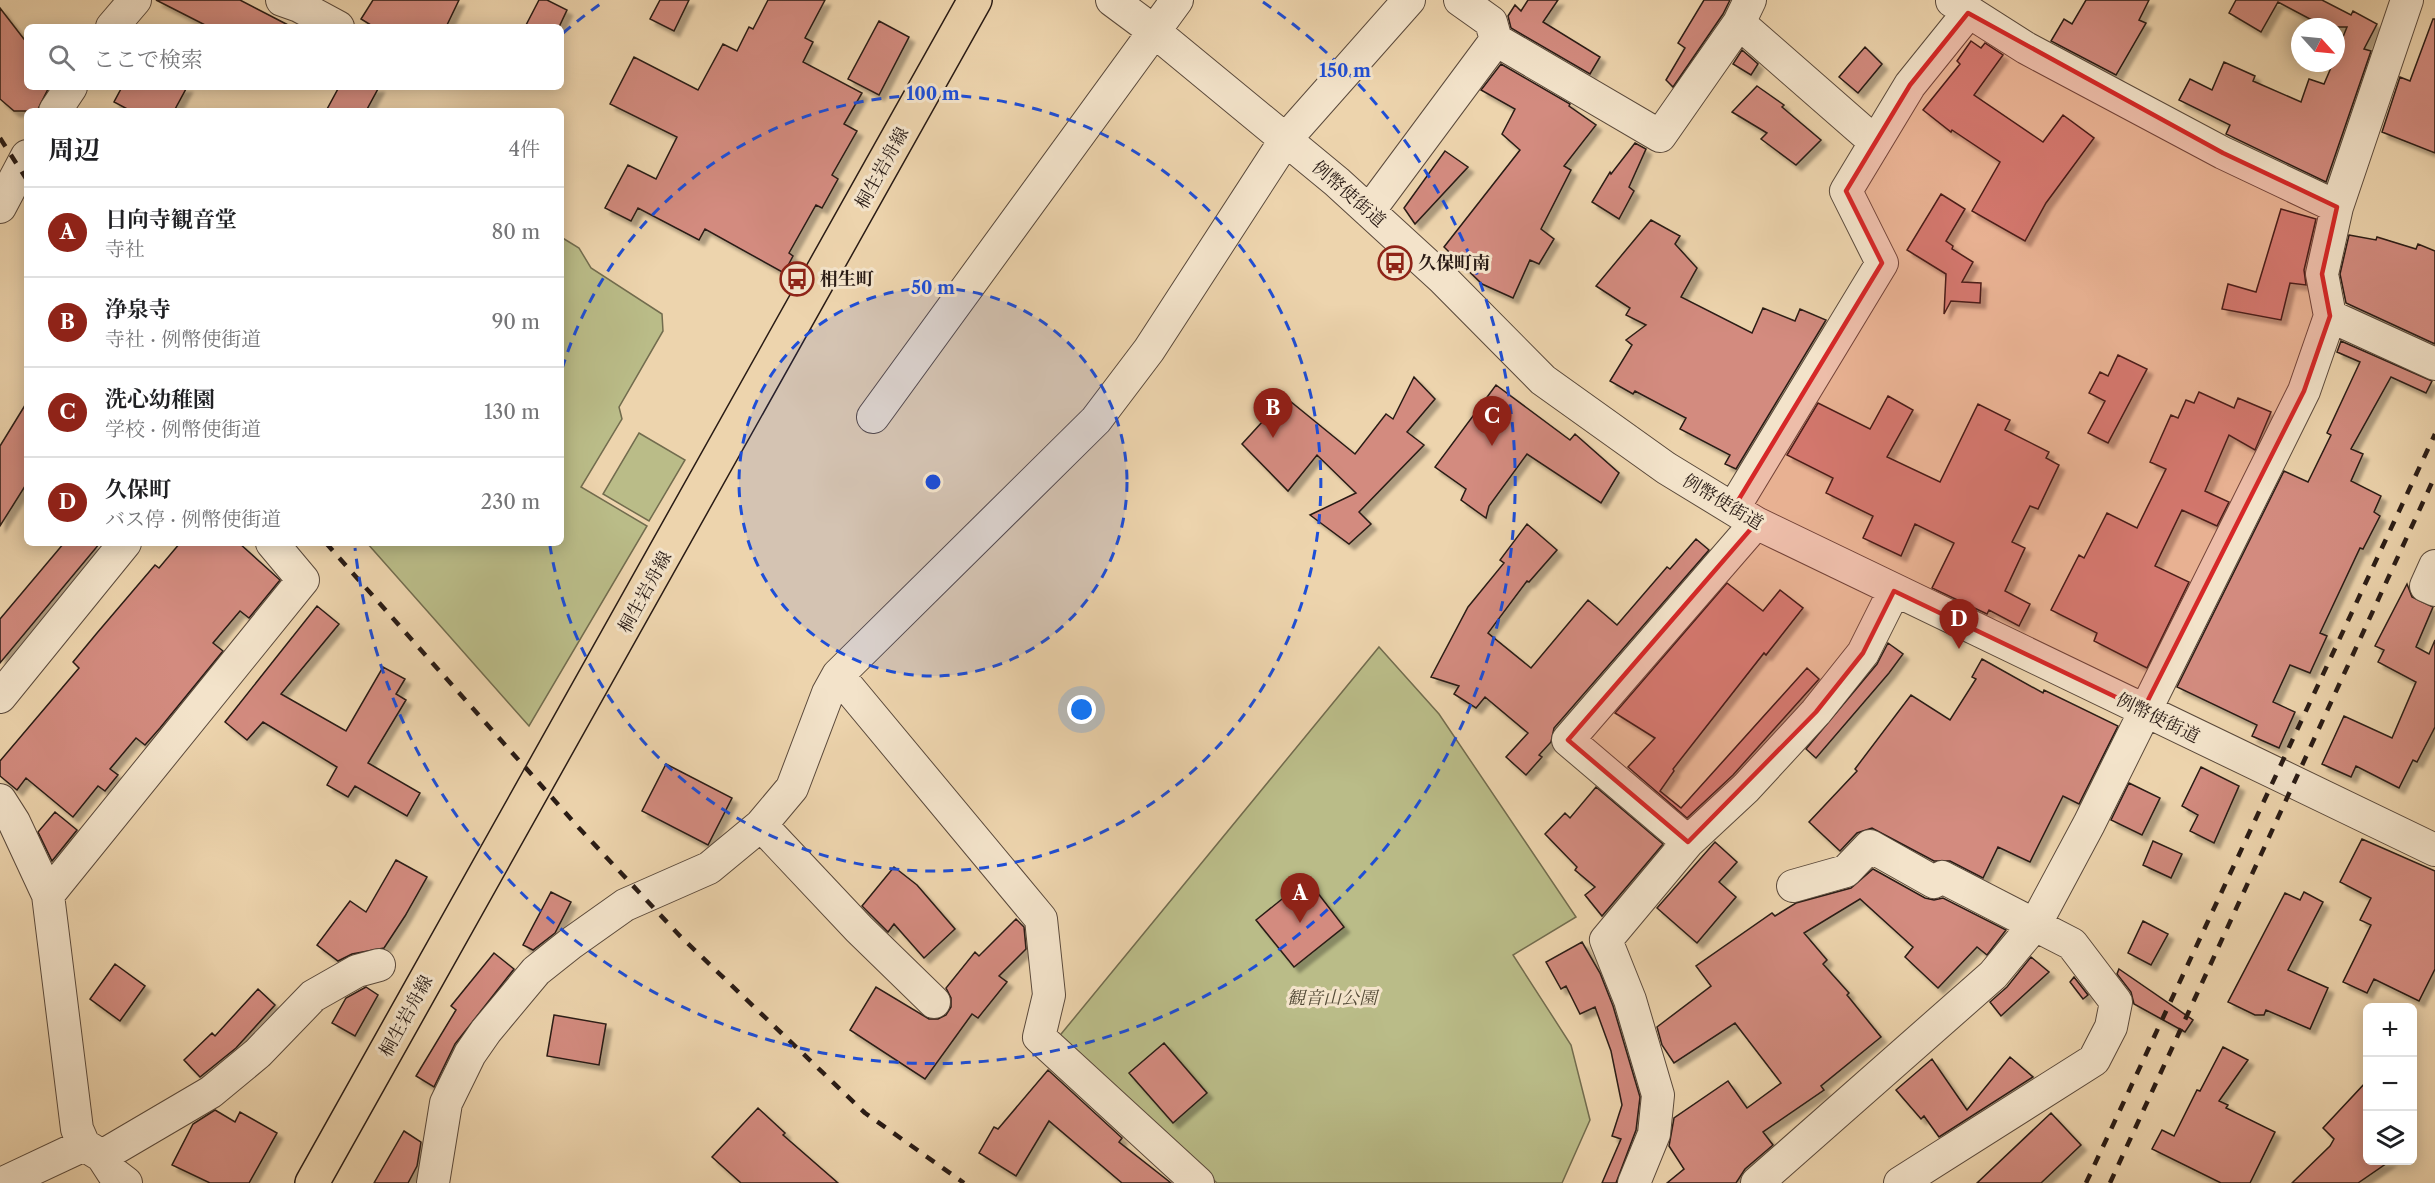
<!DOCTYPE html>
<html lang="ja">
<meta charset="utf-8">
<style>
body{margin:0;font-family:"Libre Caslon Text","Noto Serif JP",serif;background:#f6f6f6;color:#202124}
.controls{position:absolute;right:18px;bottom:18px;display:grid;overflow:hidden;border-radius:9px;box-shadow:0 3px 15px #0003}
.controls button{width:54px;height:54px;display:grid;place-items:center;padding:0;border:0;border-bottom:2px solid #e0e0e0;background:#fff;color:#202124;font:30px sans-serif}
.compass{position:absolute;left:2291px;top:18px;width:54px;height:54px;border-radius:50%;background:#fff;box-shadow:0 3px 15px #0003;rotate:117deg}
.you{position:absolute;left:1082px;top:710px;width:21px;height:21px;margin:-15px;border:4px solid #fff;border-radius:50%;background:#1a73e8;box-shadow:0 0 0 9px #1a73e833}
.badge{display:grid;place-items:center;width:39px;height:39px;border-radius:50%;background:#8f2418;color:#fff;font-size:20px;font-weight:700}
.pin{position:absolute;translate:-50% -50px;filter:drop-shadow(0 2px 3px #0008)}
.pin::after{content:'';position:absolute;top:32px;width:21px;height:18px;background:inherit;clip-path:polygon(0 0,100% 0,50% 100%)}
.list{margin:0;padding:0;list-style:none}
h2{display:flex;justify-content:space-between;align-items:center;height:78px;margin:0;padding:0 24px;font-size:26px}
h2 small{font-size:20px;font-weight:400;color:#757577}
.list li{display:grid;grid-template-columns:39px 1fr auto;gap:18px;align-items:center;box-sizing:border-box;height:90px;padding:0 24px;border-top:2px solid #e0e0e0}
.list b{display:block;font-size:22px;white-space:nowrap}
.list p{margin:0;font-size:20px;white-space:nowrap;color:#757577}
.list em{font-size:20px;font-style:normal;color:#757577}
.icon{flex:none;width:33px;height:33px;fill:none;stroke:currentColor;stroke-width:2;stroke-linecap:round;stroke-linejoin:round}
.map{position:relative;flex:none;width:2435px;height:1183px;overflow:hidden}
.search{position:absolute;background:#fff;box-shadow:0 3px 15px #0003;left:24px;top:24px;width:540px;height:66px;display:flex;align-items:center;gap:15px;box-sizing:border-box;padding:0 21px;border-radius:9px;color:#757577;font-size:22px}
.panel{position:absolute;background:#fff;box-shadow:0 3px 15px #0003;left:24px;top:108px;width:540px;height:438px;border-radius:9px}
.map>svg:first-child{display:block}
</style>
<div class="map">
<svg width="2435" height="1183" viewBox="0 0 2435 1183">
<defs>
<filter id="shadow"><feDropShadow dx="5.5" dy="5.5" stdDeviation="1.5" flood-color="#0004"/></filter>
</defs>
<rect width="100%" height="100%" fill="#edd4ad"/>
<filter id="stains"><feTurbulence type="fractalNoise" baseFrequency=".00333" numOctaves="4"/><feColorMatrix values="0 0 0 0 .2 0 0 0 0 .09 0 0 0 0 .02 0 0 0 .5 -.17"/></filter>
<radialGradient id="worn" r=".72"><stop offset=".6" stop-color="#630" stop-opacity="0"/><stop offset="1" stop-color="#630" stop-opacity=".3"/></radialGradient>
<path fill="#babc88" stroke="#726c4e" stroke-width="1.5" d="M561,237l18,11 12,20 71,46 1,17 -44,76 3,12 -41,68 66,39 -118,200 -162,-183h194z
M639,433l46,27 -36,61 -46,-27z
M1379,647l60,67 137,203 -63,38 58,90 19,75 -28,63h-345l-160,-144z"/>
<path fill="#d38b7f" stroke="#291b15" stroke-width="1.5" filter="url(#shadow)" d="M156,0h84l52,27h-83z
M373,0h86l-13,27h-72l-13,-8z
M539,0h8l20,10 -8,17h-34z
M660,0h29l-15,31 -24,-12z
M768,0h57l-20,38 8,4 -10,20 59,31 -18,31 13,7 -25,44 6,4 -16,29 -6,-3 -27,48 4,3 -9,17 -79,-44 -6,11 -61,-32 -7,13 -26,-13 23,-43 28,14 21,-42 -67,-33 24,-47 64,33 25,-46 14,7 12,-24 4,2z
M1528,0h30l-15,22 57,35 -10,17 -79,-46 -3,-12 7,-11 6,6z
M1704,0h26l-7,14 -50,73 -7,-7 19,-32 -7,-5z
M2086,0h63l-10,20 7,3 -30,52 -65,-34 13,-22 8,5z
M2236,0h86l29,15 2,-4 24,13 -13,25 7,2 -45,131 -100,-48 4,-9 -51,-25 11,-21 22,11 12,-28 31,14 -2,5 48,21 8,-23 15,5 9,-21h3v-9l11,-27h-22l-47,-25 -17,30 -32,-19z
M0,8l27,35v44h22l-12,24h-23l-14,-12z
M2433,19h2v134l-53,-21 18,-55 10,4z
M879,21l30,16 -30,58 -31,-16z
M1971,41l10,7 4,-5 18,12 -29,40 69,47 20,-27 31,23 -48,65 -21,38 -53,-30 28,-49 -48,-32 -1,2 -28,-22 37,-46 -3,-3z
M1865,47l17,17 -24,29 -19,-16z
M1742,50l16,14 -7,11 -18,-11z
M1501,64l69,40 -1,2 27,19 -32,41 7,4 -30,59 13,10 -15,25 -9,-4 -17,38 -31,-14 -38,-37 76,-97 -18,-16 13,-25 -34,-19z
M1757,86l27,19 -2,2 39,33 -25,25 -35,-26 6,-6 -35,-21z
M122,87h65l-13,24h-43l-17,-9z
M339,87h40l-13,24h-40z
M1635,143l11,6 -17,38 5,4 -15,28 -27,-17 18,-30 1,2z
M1445,151l23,16 -53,57 -11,-16z
M1941,194l24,15 -19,32 7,5 -1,3 21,13 -11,20 19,1 -1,20 -29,-2 -7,13 2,-40 -39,-24z
M2281,209l35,10 -12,51 2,15 -16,-2 -9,37 -59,-11 6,-25 28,8z
M1651,220l29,16 -5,8 22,24 -16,29 71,36 11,-25 32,13 5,-12 26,11 -90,149 -11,-5 5,-9 -50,-26 6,-11 -51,-27 -2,3 -23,-13 22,-36 -6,-5 20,-15 -20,-10 4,-7 -34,-22z
M2349,235l27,5 1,-3 39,12 2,-5 17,7v93l-89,-41 -6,-29z
M2341,341l91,40 -6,12 -35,-16 -40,72 12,5 -12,27 30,15 -7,16 6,4 -17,33 -3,-1 -40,85 7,3 -17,37 -20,-8 -17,37 22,10 -16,36 -27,-12 5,-11 -80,-38 107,-216 24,11 23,-47 -4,-2 33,-71 -23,-10z
M2118,355l29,14 -39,74 -20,-10 17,-32 -16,-8 11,-21 8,4z
M1414,377l21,22 -28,33 17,13 -65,67 12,12 -22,20 -39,-29 46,-22 -39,-38 -29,36 -46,-47 43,-47 70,57 31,-40 7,5z
M1496,385l74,55 5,-6 44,39 -18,30 -74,-49 -38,52 -3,12 -25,-18 5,-11 -31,-22z
M2199,392l35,16 4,-10 33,14 -16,38 -26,-15 -24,56 24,11 -12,24 -35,-16 -27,56 34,16 -42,86 -53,-27 3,-8 -46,-23 28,-55 5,3 23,-45 30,15 29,-59 -16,-7 21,-47 7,3 8,-18 8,3z
M1888,396l25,14 -26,47 53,25 38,-78 32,16 -5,10 44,22 -3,6 13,7 -21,44 -8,-3 -18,36 13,6 -20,43 25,13 -11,22 -30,-16 -2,4 -55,-26 22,-45 -39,-19 -14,32 -38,-18 10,-22 -47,-23 7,-15 -46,-23 31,-52 52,26z
M27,402v81l-27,43v-80z
M1527,524l30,26 -28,32 -2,-1 -39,52 43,35 57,-68 29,25 50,-58 3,2 26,-30 13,11 -155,178 -3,14 -12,13 3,2 -16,18 -20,-18 22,-24 -43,-36 -9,11 -22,-14 5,-8 -28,-9 37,-70 36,-44 -4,-3z
M64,543h36l-100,120v-44z
M180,543h59l41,37 -31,38 -9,-7 -27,32 10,8 -63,77 -15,17 -9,-7 -26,31 8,6 -13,16 -7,-5 -25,31 -47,-39 -9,12 -17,-14v-15l79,-93 -6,-6 24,-29 58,-68 4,3z
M1727,583l36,28 17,-21 23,18 -37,47 -2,-2 -91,116 1,2 -14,20 21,17 126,-140 12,11 -86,96 -46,43 -59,-51 27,-29 -40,-25z
M2407,584l5,13 21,10 -17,40 13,7 6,-14v87l-18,35 -4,-2 -14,28 -43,-22 -5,11 -29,-13 22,-48 48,22 24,-56 -38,-20 6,-12 -9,-4z
M317,606l22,18 -58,70 65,37 37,-64 22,12 -9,15 10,6 -38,63 52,30 -13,23 -52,-30 -7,11 -21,-12 10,-18 -74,-45 -16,18 -22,-18z
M1888,643l15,11 -14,19 -73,85 -10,-9 71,-85z
M1982,659l61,34 1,-3 74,36 -39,78 -16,-8 -33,66 -32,-15 -15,31 -33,-17h-16l-62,-33 -15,5 -17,18 -31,-29 48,-51 -2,-2 56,-74 39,25 26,-41 -4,-2z
M666,764l66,34 -24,47 -66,-34z
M2201,767l38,19 -25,57 -24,-12 8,-16 -16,-9z
M2129,783l31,15 -18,37 -31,-15z
M1596,787l67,57 -61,72 -17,-21 10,-8 -20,-17 2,-3 -32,-33 20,-21 5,5z
M55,812l22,18 -25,31 -14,-29z
M2362,839l73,32v98l-16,32 -45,-22 -7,14 -24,-11 28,-57 -11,-5 11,-22 -31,-16z
M2153,841l29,13 -11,24 -28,-13z
M1715,842l22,20 -18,20 17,15 -39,46 -40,-35z
M396,860l31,17 -22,39 -21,32 -32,6 -14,7 -21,-16 33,-44 16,11z
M894,867l23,18 38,44 -31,29 -30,-34 -6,8 -26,-26z
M1873,869l52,29 9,2 9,-2 63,32 -19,25 -10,-8 -39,41 -33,-31 8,-10 -53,-48 -56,34 23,27 -4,4 26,29 -2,2 34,42 -60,49 3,4 -61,42 10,13 -28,24 -9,14h-69l17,-14 -15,-23 5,-28 54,-37 19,27 34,-25 -46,-60 -61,40 -12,-18 -5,-18 54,-41 -15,-20 76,-53 3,3 21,-13 55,-15z
M1307,879l37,48 -50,40 -38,-47z
M551,892l20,10 -16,31 -22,17 -10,-5z
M2304,892l19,10 -35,68 40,18 -18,41 -44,-19 -2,5h-9l-27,-13 57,-109 15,7z
M1016,919l8,8 2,22 -27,27 8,6 -29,36 -6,-4 -47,65 -75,-49 26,-43 53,32h9l8,-4 5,-8v-9l-5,-10 29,-36 4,4z
M2143,921l25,13 -17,31 -23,-12z
M1582,942l18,31 13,33 27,91 -4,33 -20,53h-14l19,-44 -9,-3 10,-31 -11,-54 -16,-44 -15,7 -14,-28 -5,3 -15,-27z
M494,953l20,16 -59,75 -21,43 -18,-11 40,-66 -5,-4z
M2031,957l18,15 -48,44 -11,-14 17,-15z
M115,964l30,22 -25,35 -30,-22z
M2119,969l74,51 -8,12 -51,-28 -3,-12 -14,-18z
M2074,977l14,18 -5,4 -13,-17z
M366,987l12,8 -23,41 -23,-13 14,-25z
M258,989l17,16 -39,43 -36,29 -16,-17 28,-27 3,3z
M554,1015l52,9 -7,41 -52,-9z
M1164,1043l43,50 -34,30 -44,-50z
M2223,1047l25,13 -29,41 9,4 -2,3 49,24 -25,51h-29l-69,-34 10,-19 12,6 23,-46 3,1z
M2010,1057l23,20 -94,60 -15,-21 -3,3 -25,-29 36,-31 35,51z
M1048,1070l74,68 -3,4 52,41h-49l-73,-62 -33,55 -37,-23 15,-26 4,2z
M2367,1081v80h23l-32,22h-66l38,-37 4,-7 -11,-11z
M758,1108l27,25 -2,2 55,48h-97l-29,-26z
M215,1110l20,12 5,-10 37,21 -28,50h-39l-38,-18 21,-41z
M2051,1113l30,32 -40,38h-64z
M404,1131l17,11 -4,24 -9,17h-34z"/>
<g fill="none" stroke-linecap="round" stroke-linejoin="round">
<g stroke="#5a493b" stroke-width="34">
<path id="minor" d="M282,0l17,6 39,21
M1112,0l43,32 182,150 106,97 100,101 123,88 90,55 679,327
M1460,0l31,22 5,18 164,96 79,-113 11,-23
M1952,1l74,47 197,105 114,54
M1739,23l136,119
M112,27l23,-27
M55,111l16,-24
M0,207l27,-51
M1369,211l127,-171
M2330,316l105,48
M873,417l304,-417
M1733,509l149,-246 -36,-72 64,-106 58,-72
M2435,566l-9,20 9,4
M838,675l203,244 8,76 -10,42 159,146
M0,697l125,-154
M0,800l14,22 34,73 29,234 7,16
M761,825l98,104 75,73
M1688,842l-120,-102 188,-217
M1793,886l53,-15 24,-25 64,36 8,-5 130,67 44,58 -5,25 -17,33 -194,123
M48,895l255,-315 -31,-37
M102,1156l109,-64 47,-39 55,-57 44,-25 22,-6
M3,1183l81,-38 18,11 11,17 13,10
M433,1183l13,-80 24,-49 16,-23 50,-60 34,-27 55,-39 84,-37 52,-43 31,-37 36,-95 10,-18 258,-255 53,-70 137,-211 123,-139
M1634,1183l20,-49 4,-39 -28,-95 -24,-60 82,-98 58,-54 70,-76 47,-59 31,-62
M1757,1183l236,-208 43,-52 53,-99 215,-433 26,-75 -8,-42 15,-67 70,-207"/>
</g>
<g stroke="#291b15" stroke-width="36">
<path id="major" d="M312,1183l663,-1183"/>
</g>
<use href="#minor" stroke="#f3e3ca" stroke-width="32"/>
<use href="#major" stroke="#edd4ad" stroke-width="33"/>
<path stroke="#291b15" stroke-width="4.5" stroke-dasharray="10 10" stroke-linecap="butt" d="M0,138l27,42
M326,543l253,285 101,108 185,177 99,70
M2086,1183l349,-749
M2110,1183l325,-707"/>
</g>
<path fill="#d62828" fill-opacity="0.2" stroke="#d62828" stroke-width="4.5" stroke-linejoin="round" d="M1968,13l255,140 114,54 -15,67 8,42 -26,75 -161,319 -249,-119 -31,62 -47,59 -128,130 -120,-102 188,-217 -23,-14 149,-246 -36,-72 64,-106z"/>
<circle cx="933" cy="482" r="194" fill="#1d4ed8" fill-opacity=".12"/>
<g fill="none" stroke="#1d4ed8" stroke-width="3" stroke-dasharray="10 8">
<circle cx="933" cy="482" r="194"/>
<path d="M562 369A388 388 0 1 1 550 546"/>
<path d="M563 33A582 582 0 0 1 603 2M1263 2A582 582 0 1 1 355 548"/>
</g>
<defs>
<g id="bus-ring" transform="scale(1.725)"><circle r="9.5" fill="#f3e3ca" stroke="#8f2418" stroke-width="1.5"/><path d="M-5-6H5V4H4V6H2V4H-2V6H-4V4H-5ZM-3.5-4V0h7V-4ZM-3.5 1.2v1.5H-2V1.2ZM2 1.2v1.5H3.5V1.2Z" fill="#8f2418"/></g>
</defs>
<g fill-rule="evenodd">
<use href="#bus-ring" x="1395" y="263"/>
<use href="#bus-ring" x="797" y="279"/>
</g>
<g text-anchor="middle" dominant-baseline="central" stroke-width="6" stroke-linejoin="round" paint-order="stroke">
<g font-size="18" fill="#291b15" stroke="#f3e3ca">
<text transform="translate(882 168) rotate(-61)">桐生岩舟線</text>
<text transform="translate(1349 194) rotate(41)">例幣使街道</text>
<text transform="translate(1723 502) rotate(31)">例幣使街道</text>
<text transform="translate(645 592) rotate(-61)">桐生岩舟線</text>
<text transform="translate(2158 718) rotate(26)">例幣使街道</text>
<text transform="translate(406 1016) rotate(-61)">桐生岩舟線</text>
</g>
<g font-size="18" font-weight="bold" fill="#291b15" stroke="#f3e3ca" text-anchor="start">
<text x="1418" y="263">久保町南</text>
<text x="820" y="279">相生町</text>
</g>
<g font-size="18" font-style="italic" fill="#544b38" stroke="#f3e3ca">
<text x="1332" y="998">観音山公園</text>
</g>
</g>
<circle cx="933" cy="482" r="9" fill="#1d4ed8" stroke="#f3e3ca" stroke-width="3"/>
<g font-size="18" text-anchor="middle" font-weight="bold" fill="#1d4ed8" stroke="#f3e3ca" stroke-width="6" stroke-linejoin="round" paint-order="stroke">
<text x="1345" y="77">150 m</text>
<text x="933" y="100">100 m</text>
<text x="933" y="294">50 m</text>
</g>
<rect width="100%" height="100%" filter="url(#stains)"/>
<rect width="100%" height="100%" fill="url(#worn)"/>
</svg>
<div class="controls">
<button>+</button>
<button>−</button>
<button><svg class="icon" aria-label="layers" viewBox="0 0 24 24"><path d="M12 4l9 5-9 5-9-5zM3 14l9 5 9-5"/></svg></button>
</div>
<svg class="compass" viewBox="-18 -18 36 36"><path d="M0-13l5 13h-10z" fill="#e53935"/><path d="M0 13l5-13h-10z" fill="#757577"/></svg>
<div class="you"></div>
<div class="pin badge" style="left:1300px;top:923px">A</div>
<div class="pin badge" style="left:1273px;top:438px">B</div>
<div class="pin badge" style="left:1492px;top:446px">C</div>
<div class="pin badge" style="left:1959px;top:649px">D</div>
<div class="search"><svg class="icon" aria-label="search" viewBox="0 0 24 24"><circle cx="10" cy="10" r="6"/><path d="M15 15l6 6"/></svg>ここで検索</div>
<section class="panel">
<h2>周辺<small>4件</small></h2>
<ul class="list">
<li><span class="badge">A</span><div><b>日向寺観音堂</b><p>寺社</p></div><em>80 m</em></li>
<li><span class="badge">B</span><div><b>浄泉寺</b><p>寺社 · 例幣使街道</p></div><em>90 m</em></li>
<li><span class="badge">C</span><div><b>洗心幼稚園</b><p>学校 · 例幣使街道</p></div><em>130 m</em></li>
<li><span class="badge">D</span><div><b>久保町</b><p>バス停 · 例幣使街道</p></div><em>230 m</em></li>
</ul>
</section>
</div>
